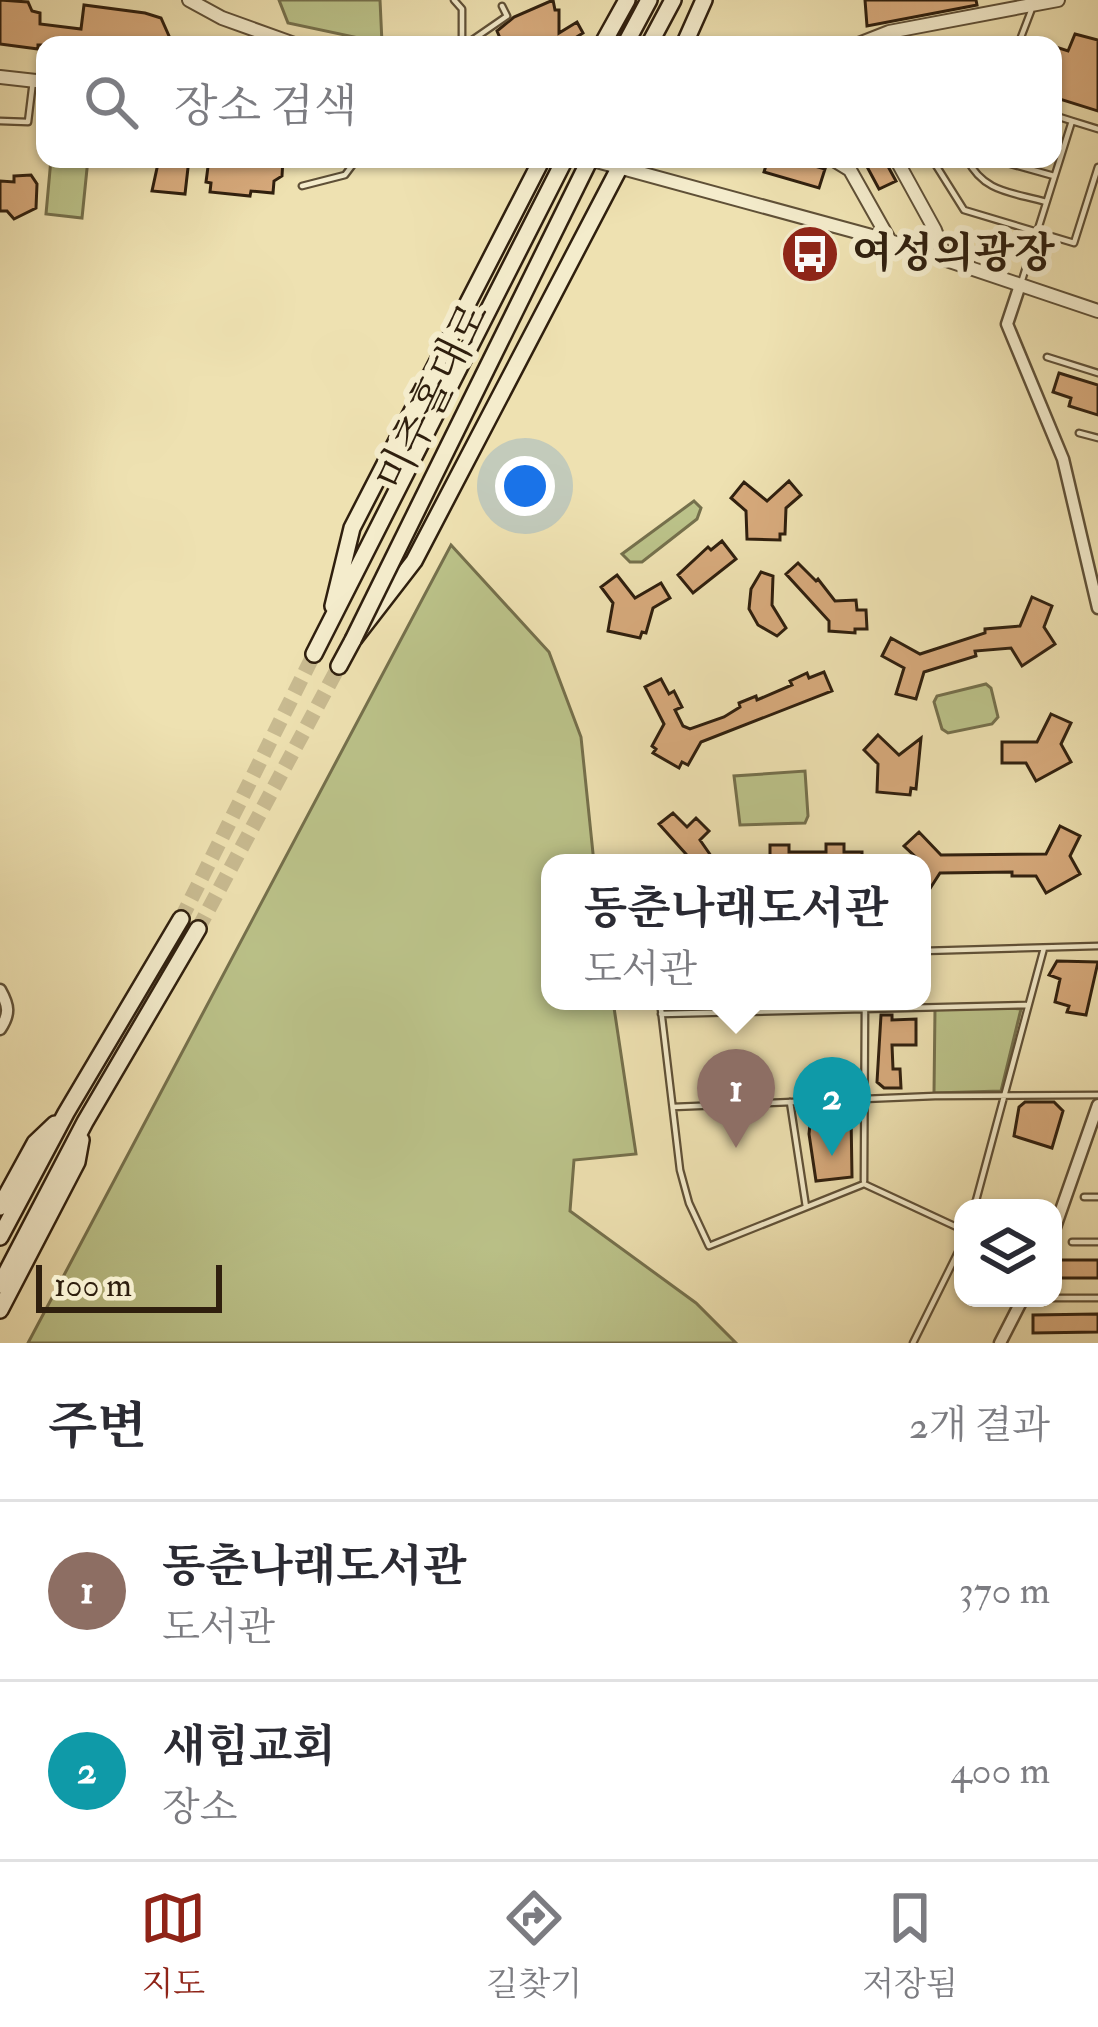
<!DOCTYPE html>
<html lang="ko">
<meta charset="utf-8">
<style>
body{margin:0;font-family:"IM FELL Double Pica","Noto Serif KR",serif;background:#f2f2f3;color:#2b2b33}
.controls{position:absolute;right:36px;bottom:36px;display:grid;overflow:hidden;border-radius:24px;box-shadow:0 3px 9px #0004}
.controls button{width:108px;height:108px;display:grid;place-items:center;padding:0;border:0;border-bottom:3px solid #e1e1e2;background:#fff;color:#2b2b33;font:60px sans-serif}
.scale{position:absolute;left:36px;bottom:30px;width:186px;box-sizing:border-box;padding-left:12px;border:6px solid #2f1f0e;border-top:0;font-size:33px;line-height:42px;white-space:nowrap;color:#2f1f0e;-webkit-text-stroke:9px #f4eccc;paint-order:stroke}
.you{position:absolute;left:525px;top:486px;width:42px;height:42px;margin:-30px;border:9px solid #fff;border-radius:50%;background:#1a73e8;box-shadow:0 0 0 18px #1a73e833}
.badge{display:grid;place-items:center;width:78px;height:78px;border-radius:50%;background:#8f2418;color:#fff;font-size:39px;font-weight:700}
.pin{position:absolute;translate:-50% -99px;filter:drop-shadow(0 3px 6px #0008)}
.pin::after{content:'';position:absolute;top:63px;width:42px;height:36px;background:inherit;clip-path:polygon(0 0,100% 0,50% 100%)}
.popup{position:absolute;left:541px;top:854px;width:390px;height:156px;box-sizing:border-box;display:grid;place-content:center;border-radius:24px;background:#fff;filter:drop-shadow(0 3px 9px #0005);font-size:39px;white-space:nowrap;color:#7c7c81}
.popup b{font-size:45px;color:#2b2b33}
.popup::after{content:'';position:absolute;left:50%;top:100%;margin-left:-24px;border:24px solid transparent;border-top-color:#fff}
.list{margin:0;padding:0;list-style:none}
h2{display:flex;justify-content:space-between;align-items:center;height:156px;margin:0;padding:0 48px;font-size:51px}
h2 small{font-size:39px;font-weight:400;color:#7c7c81}
.list li{display:grid;grid-template-columns:78px 1fr auto;gap:36px;align-items:center;box-sizing:border-box;height:180px;padding:0 48px;border-top:3px solid #e1e1e2}
.list b{display:block;font-size:45px;white-space:nowrap}
.list p{margin:0;font-size:39px;white-space:nowrap;color:#7c7c81}
.list em{font-size:39px;font-style:normal;color:#7c7c81}
.icon{flex:none;width:66px;height:66px;fill:none;stroke:currentColor;stroke-width:2;stroke-linecap:round;stroke-linejoin:round}
.map{position:relative;flex:none;width:1098px;height:1343px;overflow:hidden}
.search{position:absolute;background:#fff;box-shadow:0 3px 9px #0004;left:36px;right:36px;top:36px;height:132px;display:flex;align-items:center;gap:30px;box-sizing:border-box;padding:0 42px;border-radius:24px;color:#7c7c81;font-size:45px}
.sheet{height:516px;background:#fff}
nav{display:flex;justify-content:space-around;align-items:center;box-sizing:border-box;height:168px;border-top:3px solid #e1e1e2;background:#fff;font-size:33px;color:#7c7c81}
nav a{display:grid;justify-items:center;gap:6px}
nav .on{color:#8f2418}
.map>svg:first-child{display:block}
</style>
<div class="map">
<svg width="1098" height="1343" viewBox="0 0 1098 1343">
<rect width="100%" height="100%" fill="#eee1b1"/>
<filter id="stains"><feTurbulence type="fractalNoise" baseFrequency=".00167" numOctaves="4"/><feColorMatrix values="0 0 0 0 .2 0 0 0 0 .09 0 0 0 0 .02 0 0 0 .5 -.17"/></filter>
<radialGradient id="worn" r=".72"><stop offset=".6" stop-color="#630" stop-opacity="0"/><stop offset="1" stop-color="#630" stop-opacity=".3"/></radialGradient>
<path fill="#bbc289" stroke="#75704c" stroke-width="3" d="M279,0h101l2,43 -94,-20z
M51,159h37l-6,59 -36,-4z
M694,501l7,7 -4,11 -55,43h-12l-8,-8z
M451,545l98,107 32,85 13,126h-44v138h63l23,153 -62,6 -4,51 126,92 40,40h-708z
M986,684l5,4 7,29 -6,7 -44,9 -6,-4 -8,-27 3,-6z
M805,771l3,45 -3,7 -65,2 -6,-49z
M998,1007l23,2 -20,82 -67,2 1,-84z"/>
<path fill="#d7aa7c" stroke="#2f1f0e" stroke-width="3" d="M0,0l28,2 4,9 8,2v11l41,5 3,-24 61,8 16,5 8,18 -8,9h-123v4l-38,-5z
M553,0l2,10h4v23l18,-11 6,11 -19,12h-61l-6,-14 17,-14z
M865,0h111l1,5 -110,21z
M1075,34l23,6v71l-45,-14v-51l15,5z
M159,159h30l-4,35 -33,-3z
M209,159h74l-1,17 -8,5 -1,12 -22,-2 -1,5 -40,-4 1,-9 -5,-1z
M768,159h23l34,10 -6,19 -55,-16z
M874,159h10l12,22 -17,8 -14,-26z
M14,176l17,-1 6,9 -1,24 -22,11 -7,-8h-7v-30l14,1z
M1059,373l39,12v30l-29,-9 2,-8 -18,-6z
M789,481l12,14 -15,13 -1,26h-5v6l-33,-1 -1,-28 -15,-13 13,-16 23,19z
M722,541l14,18 -43,34 -15,-18 30,-28 3,3z
M798,563l18,18 2,-2 17,22 21,-1 1,10h9l1,19h-12v4l-26,-2v-10l-43,-47z
M761,572l12,4 -1,29 14,23 -9,8 -19,-11 -9,-16 2,-20z
M617,575l18,23 26,-15 9,15 -17,10 -7,25 -4,-1 -2,6 -32,-7 5,-28 -12,-16z
M1032,597l20,9 -8,21 11,17 -33,22 -11,-18 -36,3 1,5 -52,16 -8,27 -20,-5 8,-26 -22,-12 9,-18 29,16 65,-21v-4l35,-3z
M824,672l8,19 -131,51 -13,23 -6,-3 -3,6 -26,-15 3,-4 -4,-3 12,-22 -19,-37 16,-8 8,15 5,-3 8,16 -7,3 8,16 7,3 34,-12 16,-10 -1,-4 17,-7 1,4 35,-15 -2,-4 17,-8 2,5z
M1051,714l20,9 -10,21 10,18 -35,19 -10,-18h-24v-21h35z
M878,735l21,20 22,-17 -5,51 -5,-1 -1,7 -33,-3 1,-28 -14,-14z
M673,813l14,14 9,-9 13,13 -9,9 16,23h-22l-35,-39z
M1060,826l20,10 -10,20 10,18 -34,19 -10,-17h-24v-4l-72,1 -18,28v-38l-18,-17 15,-14 22,23 105,-1z
M826,844h18v8h18v11h-92v-18h19v7h37z
M1057,961l41,1 -12,53 -19,-3 2,-6 -14,-4 5,-23 -11,-4z
M881,1015h11v5l24,-1v26h-24l1,24h7l1,19h-17l-7,-6z
M1025,1102h29l9,9 -11,37 -38,-12 5,-29z
M811,1114h40l1,63 -36,4 -7,-47z
M1060,1260h38v18h-38z
M1098,1314v18l-65,1v-18z"/>
<g fill="none" stroke-linecap="round" stroke-linejoin="round">
<path stroke="#c8ba90" stroke-width="15" stroke-dasharray="15 8" stroke-linecap="butt" d="M181,919l133,-265
M198,929l141,-263"/>
<g stroke="#5f5037" stroke-width="9">
<path id="service" d="M454,0l8,9v36
M465,45l42,-29 -5,-10
M1018,45l13,-34
M0,121l28,1 5,-41
M1072,121l26,8
M932,159l32,51 110,33 24,-76
M967,159c17,34 45,33 79,43
M993,159l61,17
M302,186l43,-11 12,-16
M1022,280l50,-159 -19,-6
M1047,357l51,16
M1079,433l19,5
M922,951l176,-5
M660,1001l20,169 9,33 20,43 155,-62 99,46
M661,1014l365,-9
M790,1102l16,105
M673,1107l262,-11 163,-1
M864,1181l1,-180
M1084,1197h14
M974,1208l70,-260
M1072,1242h26
M1053,1298h45
M913,1343l50,-101"/>
</g>
<g stroke="#5f5037" stroke-width="15">
<path id="minor" d="M1020,285l-13,39 56,135 35,149
M0,990c9,16 10,24 0,39
M1053,1233l45,-128
M1000,1343l23,-45"/>
</g>
<g stroke="#5f5037" stroke-width="16">
<path id="tertiary" d="M189,0l33,18 75,27
M856,45l33,-13 169,-32
M0,77l45,5
M589,159l301,82 208,70
M832,159l18,11 40,71
M896,159l39,71 11,30"/>
</g>
<g stroke="#2f1f0e" stroke-width="20">
<path id="secondary" d="M602,45l25,-45
M625,45l24,-45
M649,45l24,-45
M684,45l20,-45
M333,606l19,-78 190,-369
M314,654l251,-495
M339,666l14,-26 61,-79 210,-402
M0,1207l35,-64 20,-19
M0,1237l66,-124 115,-194
M0,1285l85,-163 113,-193
M0,1310l77,-148 4,-22"/>
</g>
<use href="#service" stroke="#f4eccc" stroke-width="4.5"/>
<use href="#minor" stroke="#f4eccc" stroke-width="10"/>
<use href="#tertiary" stroke="#f4eccc" stroke-width="12"/>
<use href="#secondary" stroke="#f4eccc" stroke-width="15"/>
<g stroke="#2f1f0e" stroke-width="20" stroke-linecap="butt">
<path id="secondary-bridge" d="M353,640l237,-481"/>
</g>
<use href="#secondary-bridge" stroke="#f4eccc" stroke-width="15"/>
</g>
<defs>
<g id="bus-disc" transform="scale(3)"><circle r="9.5" fill="#8f2418" stroke="#f4eccc"/><path d="M-5-6H5V4H4V6H2V4H-2V6H-4V4H-5ZM-3.5-4V0h7V-4ZM-3.5 1.2v1.5H-2V1.2ZM2 1.2v1.5H3.5V1.2Z" fill="#fff"/></g>
</defs>
<g fill-rule="evenodd">
<use href="#bus-disc" x="810" y="254"/>
</g>
<g text-anchor="middle" dominant-baseline="central" stroke-width="12" stroke-linejoin="round" paint-order="stroke">
<g font-size="42" font-weight="bold" fill="#2f1f0e" stroke="#f4eccc" text-anchor="start">
<text x="852" y="254">여성의광장</text>
</g>
<g font-size="42" fill="#2f1f0e" stroke="#f4eccc">
<text transform="translate(433 397) rotate(-64)">미추홀대로</text>
</g>
</g>
<rect width="100%" height="100%" filter="url(#stains)"/>
<rect width="100%" height="100%" fill="url(#worn)"/>
</svg>
<div class="controls">
<button><svg class="icon" aria-label="layers" viewBox="0 0 24 24"><path d="M12 4l9 5-9 5-9-5zM3 14l9 5 9-5"/></svg></button>
</div>
<div class="scale">100 m</div>
<div class="you"></div>
<div class="pin badge" style="left:736px;top:1148px;background:#8d6e63">1</div>
<div class="popup"><b>동춘나래도서관</b>도서관</div>
<div class="pin badge" style="left:832px;top:1156px;background:#0f9aa8">2</div>
<div class="search"><svg class="icon" aria-label="search" viewBox="0 0 24 24"><circle cx="10" cy="10" r="6"/><path d="M15 15l6 6"/></svg>장소 검색</div>
</div>
<section class="sheet">
<h2>주변<small>2개 결과</small></h2>
<ul class="list">
<li><span class="badge" style="background:#8d6e63">1</span><div><b>동춘나래도서관</b><p>도서관</p></div><em>370 m</em></li>
<li><span class="badge" style="background:#0f9aa8">2</span><div><b>새힘교회</b><p>장소</p></div><em>400 m</em></li>
</ul>
</section>
<nav>
<a class="on"><svg class="icon" aria-label="map" viewBox="0 0 24 24"><path d="M3 6l6-2 6 2 6-2v14l-6 2-6-2-6 2zM9 4v14M15 6v14"/></svg>지도</a>
<a><svg class="icon" aria-label="directions" viewBox="0 0 24 24"><path d="M12 3l9 9-9 9-9-9zM9 14v-3h6M13 9l2 2-2 2"/></svg>길찾기</a>
<a><svg class="icon" aria-label="saved" viewBox="0 0 24 24"><path d="M7 4h10v16l-5-4-5 4z"/></svg>저장됨</a>
</nav>
